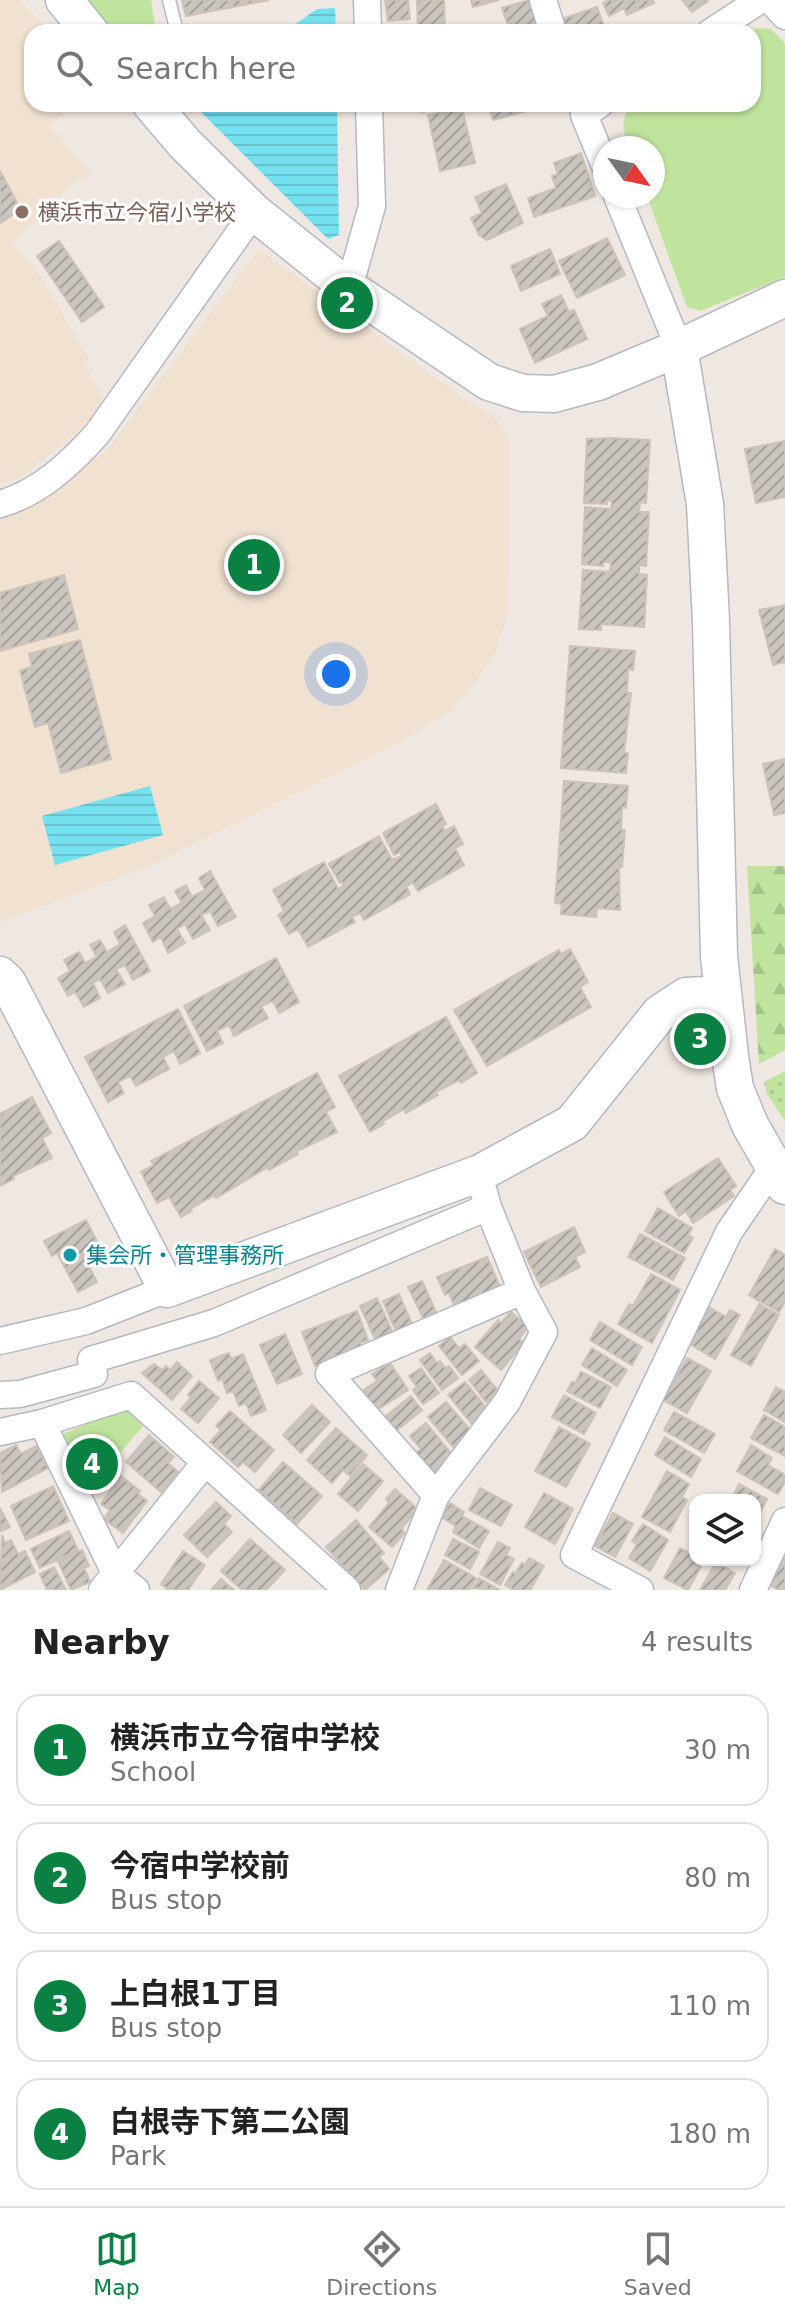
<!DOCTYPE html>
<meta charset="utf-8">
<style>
body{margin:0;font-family:"DejaVu Sans","Noto Sans JP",sans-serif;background:#f6f6f6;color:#222}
.controls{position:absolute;right:24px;bottom:24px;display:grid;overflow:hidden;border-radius:16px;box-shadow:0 2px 6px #0004}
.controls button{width:72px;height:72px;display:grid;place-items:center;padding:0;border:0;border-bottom:2px solid #e0e0e0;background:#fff;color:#222;font:40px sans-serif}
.compass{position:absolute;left:593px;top:136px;width:72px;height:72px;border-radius:50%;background:#fff;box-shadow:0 2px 6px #0004;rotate:123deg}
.you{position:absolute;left:336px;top:674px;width:28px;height:28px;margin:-20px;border:6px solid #fff;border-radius:50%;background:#1a73e8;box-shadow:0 0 0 12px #1a73e833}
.badge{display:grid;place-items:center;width:52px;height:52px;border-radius:50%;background:#0b8043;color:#fff;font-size:26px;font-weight:700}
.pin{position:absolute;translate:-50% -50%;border:4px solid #fff;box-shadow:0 2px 8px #0006}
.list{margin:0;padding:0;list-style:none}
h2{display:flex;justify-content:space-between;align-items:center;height:104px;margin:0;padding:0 32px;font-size:34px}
h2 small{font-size:26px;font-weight:400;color:#767676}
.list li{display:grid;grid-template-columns:52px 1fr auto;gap:24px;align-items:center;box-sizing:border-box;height:112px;margin:0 16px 16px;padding:0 16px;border:2px solid #e0e0e0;border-radius:24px}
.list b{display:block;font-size:30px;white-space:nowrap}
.list p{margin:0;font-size:26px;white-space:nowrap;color:#767676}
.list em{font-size:26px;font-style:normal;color:#767676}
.icon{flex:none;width:44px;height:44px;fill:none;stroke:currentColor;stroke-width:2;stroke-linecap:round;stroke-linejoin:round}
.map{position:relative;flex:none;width:785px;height:1590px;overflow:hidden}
.search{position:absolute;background:#fff;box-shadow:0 2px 6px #0004;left:24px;right:24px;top:24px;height:88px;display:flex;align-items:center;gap:20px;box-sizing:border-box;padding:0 28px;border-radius:24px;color:#767676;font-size:30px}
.sheet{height:616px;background:#fff}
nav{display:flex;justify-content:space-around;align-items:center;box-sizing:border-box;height:112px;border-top:2px solid #e0e0e0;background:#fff;font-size:22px;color:#767676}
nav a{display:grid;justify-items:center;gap:4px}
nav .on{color:#0b8043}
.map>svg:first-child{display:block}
</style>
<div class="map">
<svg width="785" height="1590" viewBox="0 0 785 1590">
<defs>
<pattern id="grass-dots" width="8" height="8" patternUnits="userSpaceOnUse" patternTransform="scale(2)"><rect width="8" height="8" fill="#c0e49e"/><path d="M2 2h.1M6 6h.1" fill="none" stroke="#a5c488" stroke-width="1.8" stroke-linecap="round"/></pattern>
<pattern id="forest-firs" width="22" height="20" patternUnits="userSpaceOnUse" patternTransform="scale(2)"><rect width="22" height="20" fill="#c0e49e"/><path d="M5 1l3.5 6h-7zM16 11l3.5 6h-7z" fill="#a5c488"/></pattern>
<pattern id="water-rules" width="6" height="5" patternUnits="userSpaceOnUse" patternTransform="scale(2)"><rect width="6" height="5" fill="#75e1ef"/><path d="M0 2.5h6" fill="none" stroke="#66c1cd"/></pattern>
<pattern id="building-hatch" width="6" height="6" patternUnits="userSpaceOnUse" patternTransform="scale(2)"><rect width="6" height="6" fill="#cbc5bf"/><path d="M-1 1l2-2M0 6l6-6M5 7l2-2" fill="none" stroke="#a5a09c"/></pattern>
</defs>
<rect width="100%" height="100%" fill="#efe7e1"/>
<path fill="#f0e1d1" d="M0,0h19l31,32h-18v72h40l-22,23 43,48 -18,7 -63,61 25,28 53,89 -5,5 18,33 -12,19 -22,21 -48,40 -21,5z
M259,249l208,152 27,15 15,24 -1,174 -13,41 -41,54 -51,31 -253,126 -150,56v-406l40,-16 67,-50z"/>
<path fill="url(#grass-dots)" d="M785,1071v50l-18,-27 -3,-12z"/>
<path fill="url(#forest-firs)" d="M747,866h38v184l-26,14z"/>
<path fill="#c0e49e" d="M84,0h67l5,32h-46z
M756,28l15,1 14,14v234l-85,34 -13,-4 -40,-111h6v-48h-24c-6,-16 -11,-33 7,-44h117v-72h-3z
M125,1408l18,18 -56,66 -27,-57z"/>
<path fill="url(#water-rules)" d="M335,8l1,24h-52l33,-23z
M193,104h144l2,131 -11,4z
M150,786l13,49 -108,30 -13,-49z"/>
<path fill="url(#building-hatch)" stroke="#cbc2ba" stroke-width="2" d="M182,0h87l-83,16z
M385,0h23l2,19 -22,2z
M417,0h27l1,32h-27z
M471,0h28l-26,7z
M529,0l11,32h-42l11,-4 -7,-20z
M609,0h44l1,3 -27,12 -3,-7 -15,8 -6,-13z
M682,0h25l1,1 -16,11z
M597,7l9,24 -43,1 -4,-12z
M420,104h35l-33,8z
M488,104h36l2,7 -33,9z
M462,108l13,55 -35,8 -12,-56z
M581,153l14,43 -61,21 -6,-19 28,-10 -4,-12 6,-2 -4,-11z
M0,171l21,39 -21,13z
M506,184l17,39 -36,17 -8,-5 -8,-17 11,-5 -7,-16z
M607,238l18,37 -48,23 -18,-37z
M59,241l45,66 -22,15 -45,-66z
M550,249l10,25 -39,17 -10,-25z
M561,295l8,17 5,-2 13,29 -52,24 -15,-34 28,-13 -6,-12z
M609,438l41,2 -4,63 -6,-1 -1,10h10l-3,54 -7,-1v9l8,1 -3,52 -43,-3v6l-22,-1 4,-59 27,2 1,-10h-7l-1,4 -21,-2 3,-57 26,2 1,-8 -5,-1v4l-23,-1 3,-64z
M785,441v56l-29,6 -11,-54z
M64,575l14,54 -78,22v-58z
M785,605v57l-12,3 -14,-55z
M80,640l31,119 -50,14 -13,-50 -13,4 -15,-56 12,-4 -3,-13z
M570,646l65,5 -2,19 -5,-1 -1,24h4l-7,60h4l-2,20 -65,-5z
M785,759v54l-11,2 -11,-51z
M564,781l64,5 -2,22 -4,-1 -1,23h4l-3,37h-3l1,43 -23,-2 -1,9 -35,-3 1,-10 -7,-1z
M436,804l10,20 -4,2 3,5 9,-5 9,18 -8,4 9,17 -46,26 -5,-8 -7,3 4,8 -46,26 -4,-7 -8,4 3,5 -47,25 -10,-18 -9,5 -11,-19 6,-4 -11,-21 51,-28 14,27 6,-3 -2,-4 -2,1 -11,-19 50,-28 13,24 10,-4 -2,-4 -6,3 -11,-22z
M210,871l26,46 -18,9 -8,-15 -9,4 9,15 -17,9 -8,-15 -8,5 8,14 -17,10 -7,-16 -8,5 -10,-19 12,-7 -6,-11 15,-8 6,12 12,-6 -7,-12 11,-6 6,12 13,-7 -6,-12z
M125,925l25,46 -17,9 -8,-15 -9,4 9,15 -17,9 -8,-14 -7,4 7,15 -16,9 -9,-15 -7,4 -10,-18 12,-7 -6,-11 15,-8 6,11 12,-6 -7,-12 10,-5 7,12 13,-8 -6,-12z
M570,949l18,33 -8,5 11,20 -104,59 -33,-56 105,-60 2,4z
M276,958l23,44 -20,11 -6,-12 -12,5 7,12 -34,18 -5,-11 -12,6 6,12 -16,8 -23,-45z
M178,1009l22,44 -20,11 -6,-13 -11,6 6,12 -33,17 -6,-10 -12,6 6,11 -16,9 -23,-45z
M446,1017l31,56 -16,10 -2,-3 -23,12 2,3 -32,18 -2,-4 -22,13 2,2 -14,8 -31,-56z
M697,1036h6v20h-6z
M317,1073l18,34 -9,5 11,20 -40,19 1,3 -29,16 -1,-3 -52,31 -1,-3 -25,14 2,2 -11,6 -12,-20 -12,6 -16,-31 13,-7 -3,-4z
M32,1097l19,36 -9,5 10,20 -39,18 1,3 -14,7v-72z
M718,1158l18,28 -6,4 4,6 -41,27 -7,-12 -7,5 -15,-24z
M658,1208l34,20 -4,7 5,3 -9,15 -39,-22z
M86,1220l13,25 -17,8 15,29 -19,10 -21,-39 -5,3 -8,-15z
M574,1227l11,25 -10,5 5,10 -39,20 -17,-35z
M640,1234l45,24 -12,22 -45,-23z
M775,1249l10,6v47l-6,10 -30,-17z
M487,1257l14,32 -46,19 -6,-15 -4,2 -8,-18z
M651,1274l29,16 -28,53 -34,-19 11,-20 4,2z
M422,1281l16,35 -13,6 -17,-35z
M399,1294l13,30 -16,7 -13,-30z
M377,1298l16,35 -17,8 -16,-35z
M759,1304l20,11 -28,51 -20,-11z
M709,1307l17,10 4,-7 10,5 -25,44 -27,-16z
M357,1311l11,29 -8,3 2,5 -47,18 -13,-34z
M511,1312l17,15 -9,12 5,4 -23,27 -26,-23 23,-27 3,3z
M600,1322l42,25 -10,18 -42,-25z
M285,1334l17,40 -25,10 -17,-39z
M450,1337l9,11 6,-4 14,17 -17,14 -23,-29z
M592,1348l35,22 -10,16 -35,-21z
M229,1353l2,6 12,-5 23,56 -15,6 -5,-13 -7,3 -6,-15 -6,2 -5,-14 -4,2 -8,-21z
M430,1353l7,10 3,-2 5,7 4,-2 9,12 -16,12 -22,-30z
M687,1358l24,13 -24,42 -24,-13z
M177,1362l15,14 -20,24 -30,-27 12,-9 8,6 4,-4 4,4z
M390,1363l18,27 -33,21 -13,-20 15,-10 -5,-7z
M421,1368l18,25 -16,11 -10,-14 4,-3 -8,-11z
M481,1370l18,22 -12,11 -18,-23z
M581,1372l30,15 -11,21 -33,-17 5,-9 3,1z
M199,1381l20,17 -21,25 -17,-14 10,-11 -3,-3z
M465,1382l23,28 -16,14 -24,-29z
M776,1387l9,5v30l-21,-12z
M564,1395l32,18 -12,21 -32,-17z
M411,1396l11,14 -30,24 -11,-14z
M446,1402l26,30 -18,16 -26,-31z
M312,1405l18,17 -29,31 -18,-18z
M230,1411l44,39 -19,22 -12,-10 -5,5 -28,-25 11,-12 -5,-4z
M674,1412l41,22 -11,19 -40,-23z
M764,1415l21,12v29l-34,-18z
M426,1423l28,34 -20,17 -18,-21 5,-4 -11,-13z
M559,1427l31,17 -24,43 -31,-16z
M336,1428l31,27 -17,21 -7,-6 -11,13 -25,-23z
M149,1435l25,22 -6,6 10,9 -17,20 -35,-30z
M665,1437l36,22 -10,18 -36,-22z
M16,1445l5,9 15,-8 12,22 -46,24 -2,-39z
M751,1445l21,13 -4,7 17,10v7l-7,12 -41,-23z
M283,1462l39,34 -25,28 -38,-34z
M363,1464l20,17 -25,30 -20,-17z
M667,1471l22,13 -7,13 5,3 -17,32 -28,-15z
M121,1476l19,15 -2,3 9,7 -24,32 -19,-14 6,-9 -9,-6z
M739,1484l28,15 -12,23v-22h-24z
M53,1486l16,35 -43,19 -15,-34z
M480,1488l32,17 -11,21 -32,-16z
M395,1489l23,20 -17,20 4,4 -13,14 -23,-20 20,-24 -3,-4z
M544,1493l29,16 -18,35 -30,-17z
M216,1502l15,14 -7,8 8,8 -25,25 -23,-22z
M450,1503l14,9 -2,4 27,15 -10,17 -26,-16 3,-6 -15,-9z
M0,1508l10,19 -10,5z
M613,1513l20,11 -18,33 -20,-11z
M356,1520l28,33 -5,4 10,12 -24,21 -39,-43z
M643,1524l25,16 -18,31 -21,-13 8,-14 -5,-3z
M69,1531l9,19 -38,18 -9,-19z
M2,1535l3,8 6,-3 7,14 7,-3 10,21 -35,18z
M250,1539l35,31 -19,20h-24l-21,-19z
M453,1539l26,13 -9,17 -25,-14z
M498,1542l12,6 -4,7 8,4 -14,26 -20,-11z
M680,1548l15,8v4l9,1 -16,29 -24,-12z
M82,1550l7,16 -5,2 6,14 -19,8 -13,-29z
M183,1551l22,14 -17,25h-19l-8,-6z
M785,1557v33h-6l-9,-5z
M529,1558l15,8 -14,24h-16l-9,-5 8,-13 2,2 7,-11 3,2z
M444,1560l32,18 -7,12h-42z
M716,1562l19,11 -10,17h-25z
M54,1567l12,23h-19l-7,-16z
M479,1578l21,12 -27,-2z
M221,1579l13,11h-23z"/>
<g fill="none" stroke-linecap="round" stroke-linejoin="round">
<g stroke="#b4b8c1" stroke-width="15">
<path id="lane" d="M169,0l8,32"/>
</g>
<g stroke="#b4b8c1" stroke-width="29">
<path id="street" d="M367,0l1,32
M543,0l10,32
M770,0l15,16
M711,32l49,-32
M600,104l-16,11 21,51
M617,196l62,152
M349,288l23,-82 -3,-102
M0,504c39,-11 70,-40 97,-70l157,-222
M484,1192l4,15 34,84
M0,1341l86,-20 81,-32
M0,1395l20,-1 74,-20 -3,-14 123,-37 274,-116
M42,1423l73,150 21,17
M0,1432l42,-9 89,-28 216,195
M102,1590l102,-126
M399,1590l37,-95 71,-93 37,-70 -22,-41 -193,83 107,121
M640,1590l-66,-35 155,-323 45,-66
M753,1590l32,-69"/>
</g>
<g stroke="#b4b8c1" stroke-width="39">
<path id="secondary" d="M64,0l26,32
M151,104l34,40 69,68 95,76 140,94 34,11 31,1 44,-12 81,-34 106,-50
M679,348l26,156 6,117 8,335 11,100 5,32 15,37 35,61
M0,975l8,8 159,306 313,-116 92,-50 88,-110 26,-17 37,-2"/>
</g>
<use href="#lane" stroke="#fff" stroke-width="12"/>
<use href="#street" stroke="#fff" stroke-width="26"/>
<use href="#secondary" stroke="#fff" stroke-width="36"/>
</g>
<circle fill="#8d6e63" stroke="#fff" stroke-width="3" cx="22" cy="212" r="8"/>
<circle fill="#0f9aa8" stroke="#fff" stroke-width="3" cx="70" cy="1255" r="8"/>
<g text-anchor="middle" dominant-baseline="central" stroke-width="6" stroke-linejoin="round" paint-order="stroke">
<g font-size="22" fill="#785e54" stroke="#fff" text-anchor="start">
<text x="38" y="212">横浜市立今宿小学校</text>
</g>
<g font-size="22" fill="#0d838f" stroke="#fff" text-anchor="start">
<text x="86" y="1255">集会所・管理事務所</text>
</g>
</g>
</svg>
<div class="controls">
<button><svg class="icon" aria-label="layers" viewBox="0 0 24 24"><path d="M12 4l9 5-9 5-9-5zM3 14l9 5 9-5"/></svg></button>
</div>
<svg class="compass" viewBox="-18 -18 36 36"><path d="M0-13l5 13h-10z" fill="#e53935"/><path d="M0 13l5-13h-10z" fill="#767676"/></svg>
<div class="you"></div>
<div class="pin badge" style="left:254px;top:565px">1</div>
<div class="pin badge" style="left:347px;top:303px">2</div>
<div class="pin badge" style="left:700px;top:1039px">3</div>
<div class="pin badge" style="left:92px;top:1464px">4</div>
<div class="search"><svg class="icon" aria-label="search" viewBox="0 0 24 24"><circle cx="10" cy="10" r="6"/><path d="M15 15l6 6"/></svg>Search here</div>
</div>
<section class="sheet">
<h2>Nearby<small>4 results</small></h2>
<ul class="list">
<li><span class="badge">1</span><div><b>横浜市立今宿中学校</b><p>School</p></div><em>30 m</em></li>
<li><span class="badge">2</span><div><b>今宿中学校前</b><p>Bus stop</p></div><em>80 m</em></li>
<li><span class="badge">3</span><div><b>上白根1丁目</b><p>Bus stop</p></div><em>110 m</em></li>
<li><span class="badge">4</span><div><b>白根寺下第二公園</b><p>Park</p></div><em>180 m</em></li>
</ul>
</section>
<nav>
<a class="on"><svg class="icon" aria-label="map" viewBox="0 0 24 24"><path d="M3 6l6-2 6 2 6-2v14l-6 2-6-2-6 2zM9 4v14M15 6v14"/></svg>Map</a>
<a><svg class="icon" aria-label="directions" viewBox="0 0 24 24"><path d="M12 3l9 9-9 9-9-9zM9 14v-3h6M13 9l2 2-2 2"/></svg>Directions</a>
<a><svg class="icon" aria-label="saved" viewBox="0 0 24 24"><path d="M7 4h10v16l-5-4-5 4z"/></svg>Saved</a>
</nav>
